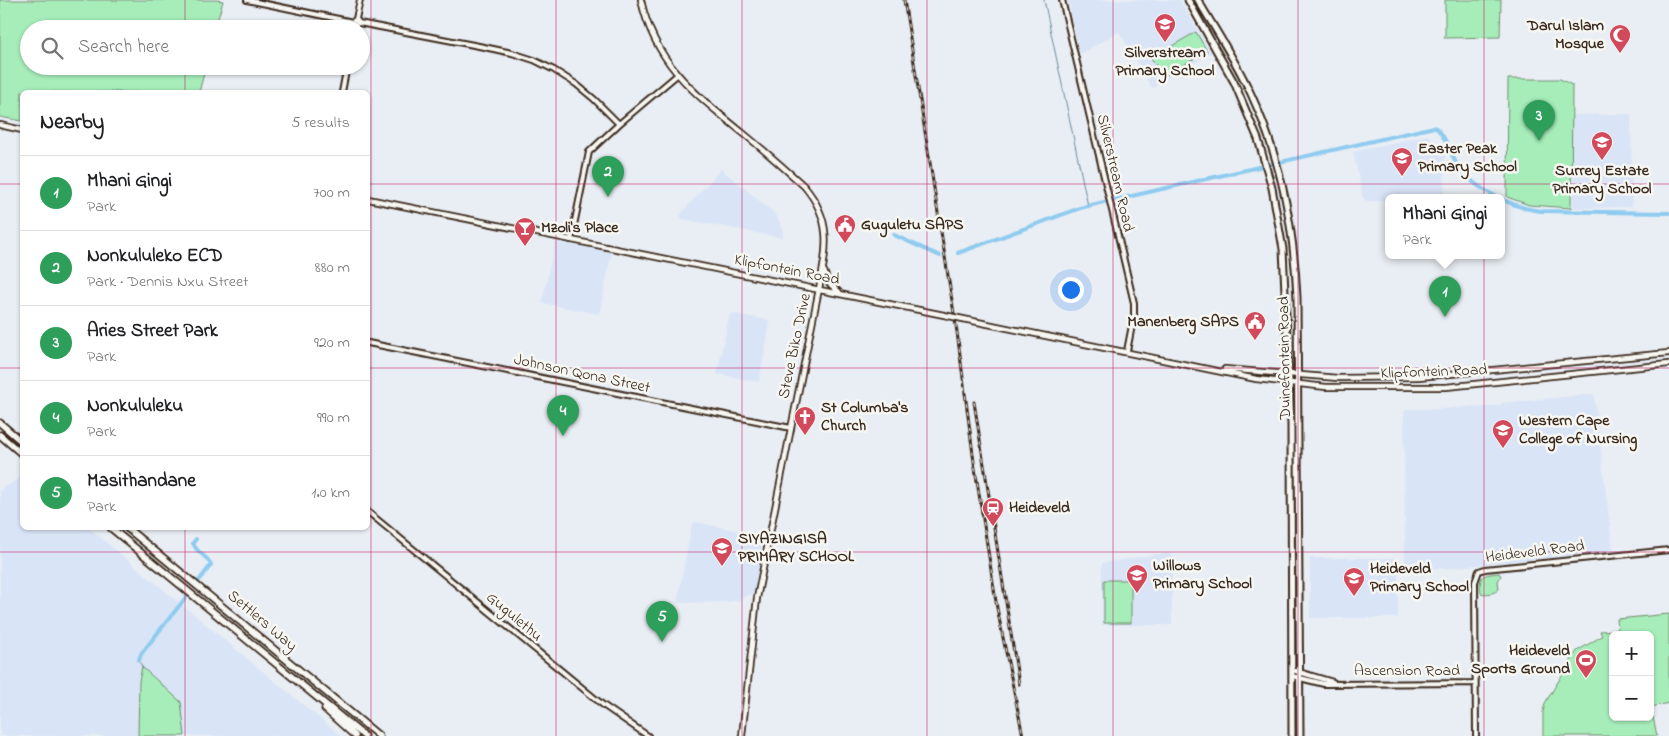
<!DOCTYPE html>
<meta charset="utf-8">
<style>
body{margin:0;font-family:"Indie Flower",sans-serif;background:#f6f6f6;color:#202124}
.controls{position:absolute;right:15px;bottom:15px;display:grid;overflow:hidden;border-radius:8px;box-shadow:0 1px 4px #0004}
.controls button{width:45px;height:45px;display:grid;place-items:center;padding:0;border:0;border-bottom:1px solid #e0e0e0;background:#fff;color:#202124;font:25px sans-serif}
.you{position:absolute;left:1070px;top:289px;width:18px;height:18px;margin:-12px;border:4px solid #fff;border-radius:50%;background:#1a73e8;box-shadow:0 0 0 8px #1a73e833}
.badge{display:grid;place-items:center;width:32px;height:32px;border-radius:50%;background:#d93025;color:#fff;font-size:16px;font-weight:700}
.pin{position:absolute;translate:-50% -41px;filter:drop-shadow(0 1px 2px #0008)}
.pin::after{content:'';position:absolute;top:26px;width:18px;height:15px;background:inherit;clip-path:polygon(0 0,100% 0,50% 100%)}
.popup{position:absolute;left:1385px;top:194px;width:120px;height:65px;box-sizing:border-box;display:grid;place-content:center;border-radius:8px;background:#fff;filter:drop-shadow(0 1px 4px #0005);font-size:16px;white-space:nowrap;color:#757577}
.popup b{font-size:19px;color:#202124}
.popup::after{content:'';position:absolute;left:50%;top:100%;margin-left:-10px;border:10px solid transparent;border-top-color:#fff}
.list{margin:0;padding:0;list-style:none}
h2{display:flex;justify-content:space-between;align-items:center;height:65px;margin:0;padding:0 20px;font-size:21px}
h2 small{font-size:16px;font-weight:400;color:#757577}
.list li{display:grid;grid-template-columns:32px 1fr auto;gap:15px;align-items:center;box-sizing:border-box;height:75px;padding:0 20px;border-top:1px solid #e0e0e0}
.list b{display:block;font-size:19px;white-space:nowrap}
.list p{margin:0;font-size:16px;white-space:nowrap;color:#757577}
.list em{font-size:16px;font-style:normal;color:#757577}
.icon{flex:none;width:28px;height:28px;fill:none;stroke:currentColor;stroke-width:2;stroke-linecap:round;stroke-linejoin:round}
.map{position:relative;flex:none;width:1669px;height:736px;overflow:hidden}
.search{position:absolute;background:#fff;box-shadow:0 1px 4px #0004;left:20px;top:20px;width:350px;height:55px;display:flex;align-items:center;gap:12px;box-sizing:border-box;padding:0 18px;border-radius:28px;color:#757577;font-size:19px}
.panel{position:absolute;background:#fff;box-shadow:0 1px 4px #0004;left:20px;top:90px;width:350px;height:440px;border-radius:8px}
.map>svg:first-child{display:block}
</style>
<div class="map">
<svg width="1669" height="736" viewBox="0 0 1669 736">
<rect width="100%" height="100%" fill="#e9eef4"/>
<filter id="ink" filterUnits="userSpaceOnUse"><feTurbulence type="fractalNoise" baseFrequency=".02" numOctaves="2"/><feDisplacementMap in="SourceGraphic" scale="10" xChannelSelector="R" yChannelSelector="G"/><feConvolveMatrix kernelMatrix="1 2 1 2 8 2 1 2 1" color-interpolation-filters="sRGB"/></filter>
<g filter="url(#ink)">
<path fill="#d9e4f6" d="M1068,0h112l31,53 -59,35 -33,-56 -39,22z
M1631,114l1,93 -59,1 -2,-93z
M1428,135l17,20 -1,43h-55v3h-22l-4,-3 -10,-46z
M721,169l53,44 5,8 4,10v7l-101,-19 -2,-4z
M555,242l57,9 -13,63 -57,-11z
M730,313l38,7 2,3 -11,59 -42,-8z
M1594,394l19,157 -166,17h-42l-1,-156 3,-3h37l32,-3 1,2 23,-3 2,-2z
M22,473v55h67l252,208h-341v-246l18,-11z
M695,522l68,14 2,5 -11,53 -9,2 -5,4 -13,2 -50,1 15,-79z
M1159,554h11l2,3v68h-70v-62z
M1310,558h85l3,3v57h-88z"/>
<path fill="#a6edba" stroke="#708c6c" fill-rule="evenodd" d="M0,0h216l7,1 -8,28h-186v37h177l-7,26h-177v29l-22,-4z
M1445,0h56l-1,37 -56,1 1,-2z
M1196,32l11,19 -44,26 -12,-19z
M1508,79h52l12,6 -1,123 -42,-3 -22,-8z
M1499,573l2,3 -3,5 1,8c-3,4 -14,6 -18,4 -3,-19 2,-18 18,-20z
M1104,580h27v43h-27z
M1669,614v89l-18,4 6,29h-114v-24l2,-9 32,-52 25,-15 -2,-5 18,-1 -1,-11zM1613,635h37v82h-37z
M142,667l39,35 4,34h-47l1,-55z"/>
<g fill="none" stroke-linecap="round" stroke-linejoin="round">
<path stroke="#6d8b9b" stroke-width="1" d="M1044,0l44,206
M201,529l1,-1
M139,660l3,7"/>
<path stroke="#8fcbef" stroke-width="4" d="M1114,200l320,-73c10,4 17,29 24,39 15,23 58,43 84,45l127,2
M894,235l46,21
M958,253l122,-45 24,-6
M196,539l-3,4c3,10 15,13 18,22l-13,17
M139,660l2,-6 46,-58"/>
<g stroke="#3b2a1e" stroke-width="8">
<path id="tertiary" d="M247,0l106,22 2,3 4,-2 -3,-4 -3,3
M1062,0l72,303v12l-7,36
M356,19l4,-19
M359,23l125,24 28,6 22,7 20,10 22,14 18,15 25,25
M342,92l5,-26
M571,240l18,-88 30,-28 58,-49
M368,343l423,85
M368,512l235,193 45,31
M1292,670l41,12
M1292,676l32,8 151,-1
M1476,736l-1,-154 4,-11 6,-2 184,-19"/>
</g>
<g stroke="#3b2a1e" stroke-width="8">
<path id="secondary" d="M641,0c14,64 54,94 102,133 21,17 41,35 61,53 29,34 23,62 15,103l-62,309 -15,138
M0,125l22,5
M368,199l576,116
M824,271l4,11 11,10
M968,320l288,59 70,8h120l223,-23
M1225,369l113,9 81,-1 250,-24"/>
</g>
<g stroke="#3b2a1e" stroke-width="9">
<path id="primary" d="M1188,0l46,82 24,57 14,49 11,61 8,175 1,312
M1198,0c18,31 38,61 53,94 30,64 43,133 46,204l3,438"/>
</g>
<g stroke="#3b2a1e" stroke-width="9">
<path id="motorway" d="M0,423l22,19
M0,435l22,19
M111,528l253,208
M127,528l252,208
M325,709l30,27"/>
</g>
<use href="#tertiary" stroke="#f6f6f2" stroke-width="4"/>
<use href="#secondary" stroke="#f6f6f2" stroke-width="4.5"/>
<use href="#primary" stroke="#f6f6f2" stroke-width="5"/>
<use href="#motorway" stroke="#f6f6f2" stroke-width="5.5"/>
<g stroke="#3b2a1e" stroke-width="3">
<path id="rail" d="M904,0l53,332 17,130 23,146 26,128
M974,402l45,282"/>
</g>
<use href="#rail" stroke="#f6f6f2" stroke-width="1" stroke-dasharray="4" stroke-linecap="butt"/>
<g stroke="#3b2a1e" stroke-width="8" stroke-linecap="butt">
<path id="secondary-bridge" d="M944,315l24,5"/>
</g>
<use href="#secondary-bridge" stroke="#f6f6f2" stroke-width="4.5"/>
</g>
</g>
<path fill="none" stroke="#c2185b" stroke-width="1" stroke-opacity="0.55" d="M185,0v29M371,0v736M556,0v736M742,0v736M927,0v736M1113,0v736M1298,0v736M1484,0v736M185,66v26M0,184h22M368,184h1301M0,368h22M368,368h1301M185,528v208M0,552h1669"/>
<defs>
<g id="school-pin" transform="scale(1.125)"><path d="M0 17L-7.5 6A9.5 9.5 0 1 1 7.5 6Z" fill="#d1495b" stroke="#f6f6f2"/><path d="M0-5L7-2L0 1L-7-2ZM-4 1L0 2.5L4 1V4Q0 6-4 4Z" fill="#fff"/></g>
<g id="mosque-pin" transform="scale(1.125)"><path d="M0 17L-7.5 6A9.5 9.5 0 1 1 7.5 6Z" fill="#d1495b" stroke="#f6f6f2"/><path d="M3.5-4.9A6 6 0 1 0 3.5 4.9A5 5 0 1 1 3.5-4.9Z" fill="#fff"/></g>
<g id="civic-pin" transform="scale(1.125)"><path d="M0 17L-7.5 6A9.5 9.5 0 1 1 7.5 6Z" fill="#d1495b" stroke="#f6f6f2"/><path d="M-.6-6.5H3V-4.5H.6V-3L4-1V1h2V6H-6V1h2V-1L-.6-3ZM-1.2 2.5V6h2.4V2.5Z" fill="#fff"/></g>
<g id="bar-pin" transform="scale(1.125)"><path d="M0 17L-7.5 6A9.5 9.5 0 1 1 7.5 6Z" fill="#d1495b" stroke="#f6f6f2"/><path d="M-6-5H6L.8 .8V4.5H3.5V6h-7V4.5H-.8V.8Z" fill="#fff"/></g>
<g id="church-pin" transform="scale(1.125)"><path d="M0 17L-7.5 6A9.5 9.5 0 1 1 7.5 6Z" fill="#d1495b" stroke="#f6f6f2"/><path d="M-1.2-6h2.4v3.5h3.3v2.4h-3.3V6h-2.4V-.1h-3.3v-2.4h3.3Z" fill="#fff"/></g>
<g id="university-pin" transform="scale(1.125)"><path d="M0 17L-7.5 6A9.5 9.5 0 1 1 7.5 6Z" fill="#d1495b" stroke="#f6f6f2"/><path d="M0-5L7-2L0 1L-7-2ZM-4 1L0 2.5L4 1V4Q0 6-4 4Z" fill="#fff"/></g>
<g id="station-pin" transform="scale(1.125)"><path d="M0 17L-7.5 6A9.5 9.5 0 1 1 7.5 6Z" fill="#d1495b" stroke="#f6f6f2"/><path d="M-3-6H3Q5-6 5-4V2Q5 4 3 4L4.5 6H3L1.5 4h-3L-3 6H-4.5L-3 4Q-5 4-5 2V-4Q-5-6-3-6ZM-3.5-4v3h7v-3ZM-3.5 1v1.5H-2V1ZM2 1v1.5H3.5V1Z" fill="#fff"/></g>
<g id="stadium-pin" transform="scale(1.125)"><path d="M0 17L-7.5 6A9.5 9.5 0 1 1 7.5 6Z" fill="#d1495b" stroke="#f6f6f2"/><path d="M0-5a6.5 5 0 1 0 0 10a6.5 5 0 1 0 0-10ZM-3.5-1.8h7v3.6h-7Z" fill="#fff"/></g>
</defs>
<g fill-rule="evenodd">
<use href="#school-pin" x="1165" y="24"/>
<use href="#mosque-pin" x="1620" y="35"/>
<use href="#school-pin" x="1602" y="142"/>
<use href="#school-pin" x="1402" y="158"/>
<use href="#civic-pin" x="845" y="225"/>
<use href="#bar-pin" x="525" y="228"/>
<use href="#civic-pin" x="1255" y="322"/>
<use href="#church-pin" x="805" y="417"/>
<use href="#university-pin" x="1503" y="430"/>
<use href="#station-pin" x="993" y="508"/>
<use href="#school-pin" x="722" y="548"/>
<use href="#school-pin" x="1137" y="575"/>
<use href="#school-pin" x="1354" y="578"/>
<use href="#stadium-pin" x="1586" y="660"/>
</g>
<g text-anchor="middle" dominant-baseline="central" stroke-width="5" stroke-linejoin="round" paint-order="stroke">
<g font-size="16" font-weight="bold" fill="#3b2a1e" stroke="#f6f6f2" text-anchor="start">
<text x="1604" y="26" text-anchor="end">Darul Islam<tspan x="1604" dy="18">Mosque</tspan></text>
<text x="1165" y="53" text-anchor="middle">Silverstream<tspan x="1165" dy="18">Primary School</tspan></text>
<text x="1418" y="149">Easter Peak<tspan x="1418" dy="18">Primary School</tspan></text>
<text x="1602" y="171" text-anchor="middle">Surrey Estate<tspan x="1602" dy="18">Primary School</tspan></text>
<text x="861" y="225">Guguletu SAPS</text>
<text x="541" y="228">Mzoli's Place</text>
<text x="1239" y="322" text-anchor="end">Manenberg SAPS</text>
<text x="821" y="408">St Columba's<tspan x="821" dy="18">Church</tspan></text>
<text x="1519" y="421">Western Cape<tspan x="1519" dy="18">College of Nursing</tspan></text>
<text x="1009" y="508">Heideveld</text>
<text x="738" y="539">SIYAZINGISA<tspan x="738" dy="18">PRIMARY SCHOOL</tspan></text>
<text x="1153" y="566">Willows<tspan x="1153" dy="18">Primary School</tspan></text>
<text x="1370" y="569">Heideveld<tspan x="1370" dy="18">Primary School</tspan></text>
<text x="1570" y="651" text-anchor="end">Heideveld<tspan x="1570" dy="18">Sports Ground</tspan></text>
</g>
<g font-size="16" fill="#3b2a1e" stroke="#f6f6f2">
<text transform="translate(1115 173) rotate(77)">Silverstream Road</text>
<text transform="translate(787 270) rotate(11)">Klipfontein Road</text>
<text transform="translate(795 346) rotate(-78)">Steve Biko Drive</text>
<text transform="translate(1285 358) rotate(-91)">Duinefontein Road</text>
<text transform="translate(1434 372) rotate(-2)">Klipfontein Road</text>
<text transform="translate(582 374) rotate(12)">Johnson Qona Street</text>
<text transform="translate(1535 552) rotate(-7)">Heideveld Road</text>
<text transform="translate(514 617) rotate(40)">Gugulethu</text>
<text transform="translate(262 621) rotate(40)">Settlers Way</text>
<text x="1407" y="671">Ascension Road</text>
</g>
</g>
</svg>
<div class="controls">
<button>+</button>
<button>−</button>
</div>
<div class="you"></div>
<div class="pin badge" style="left:1445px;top:317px;background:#2e9e5b">1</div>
<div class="popup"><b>Mhani Gingi</b>Park</div>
<div class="pin badge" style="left:608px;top:197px;background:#2e9e5b">2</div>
<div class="pin badge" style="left:1539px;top:141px;background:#2e9e5b">3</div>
<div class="pin badge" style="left:563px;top:436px;background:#2e9e5b">4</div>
<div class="pin badge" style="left:662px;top:642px;background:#2e9e5b">5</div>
<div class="search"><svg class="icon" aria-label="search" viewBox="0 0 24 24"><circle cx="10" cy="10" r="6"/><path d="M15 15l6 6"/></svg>Search here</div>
<section class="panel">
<h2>Nearby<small>5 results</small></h2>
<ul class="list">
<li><span class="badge" style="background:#2e9e5b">1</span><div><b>Mhani Gingi</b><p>Park</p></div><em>700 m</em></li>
<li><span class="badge" style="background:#2e9e5b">2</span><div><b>Nonkululeko ECD</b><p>Park · Dennis Nxu Street</p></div><em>880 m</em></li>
<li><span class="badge" style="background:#2e9e5b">3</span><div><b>Aries Street Park</b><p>Park</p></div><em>920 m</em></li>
<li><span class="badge" style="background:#2e9e5b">4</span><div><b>Nonkululeku</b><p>Park</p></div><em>990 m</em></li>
<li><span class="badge" style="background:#2e9e5b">5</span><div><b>Masithandane</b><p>Park</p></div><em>1.0 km</em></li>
</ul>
</section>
</div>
